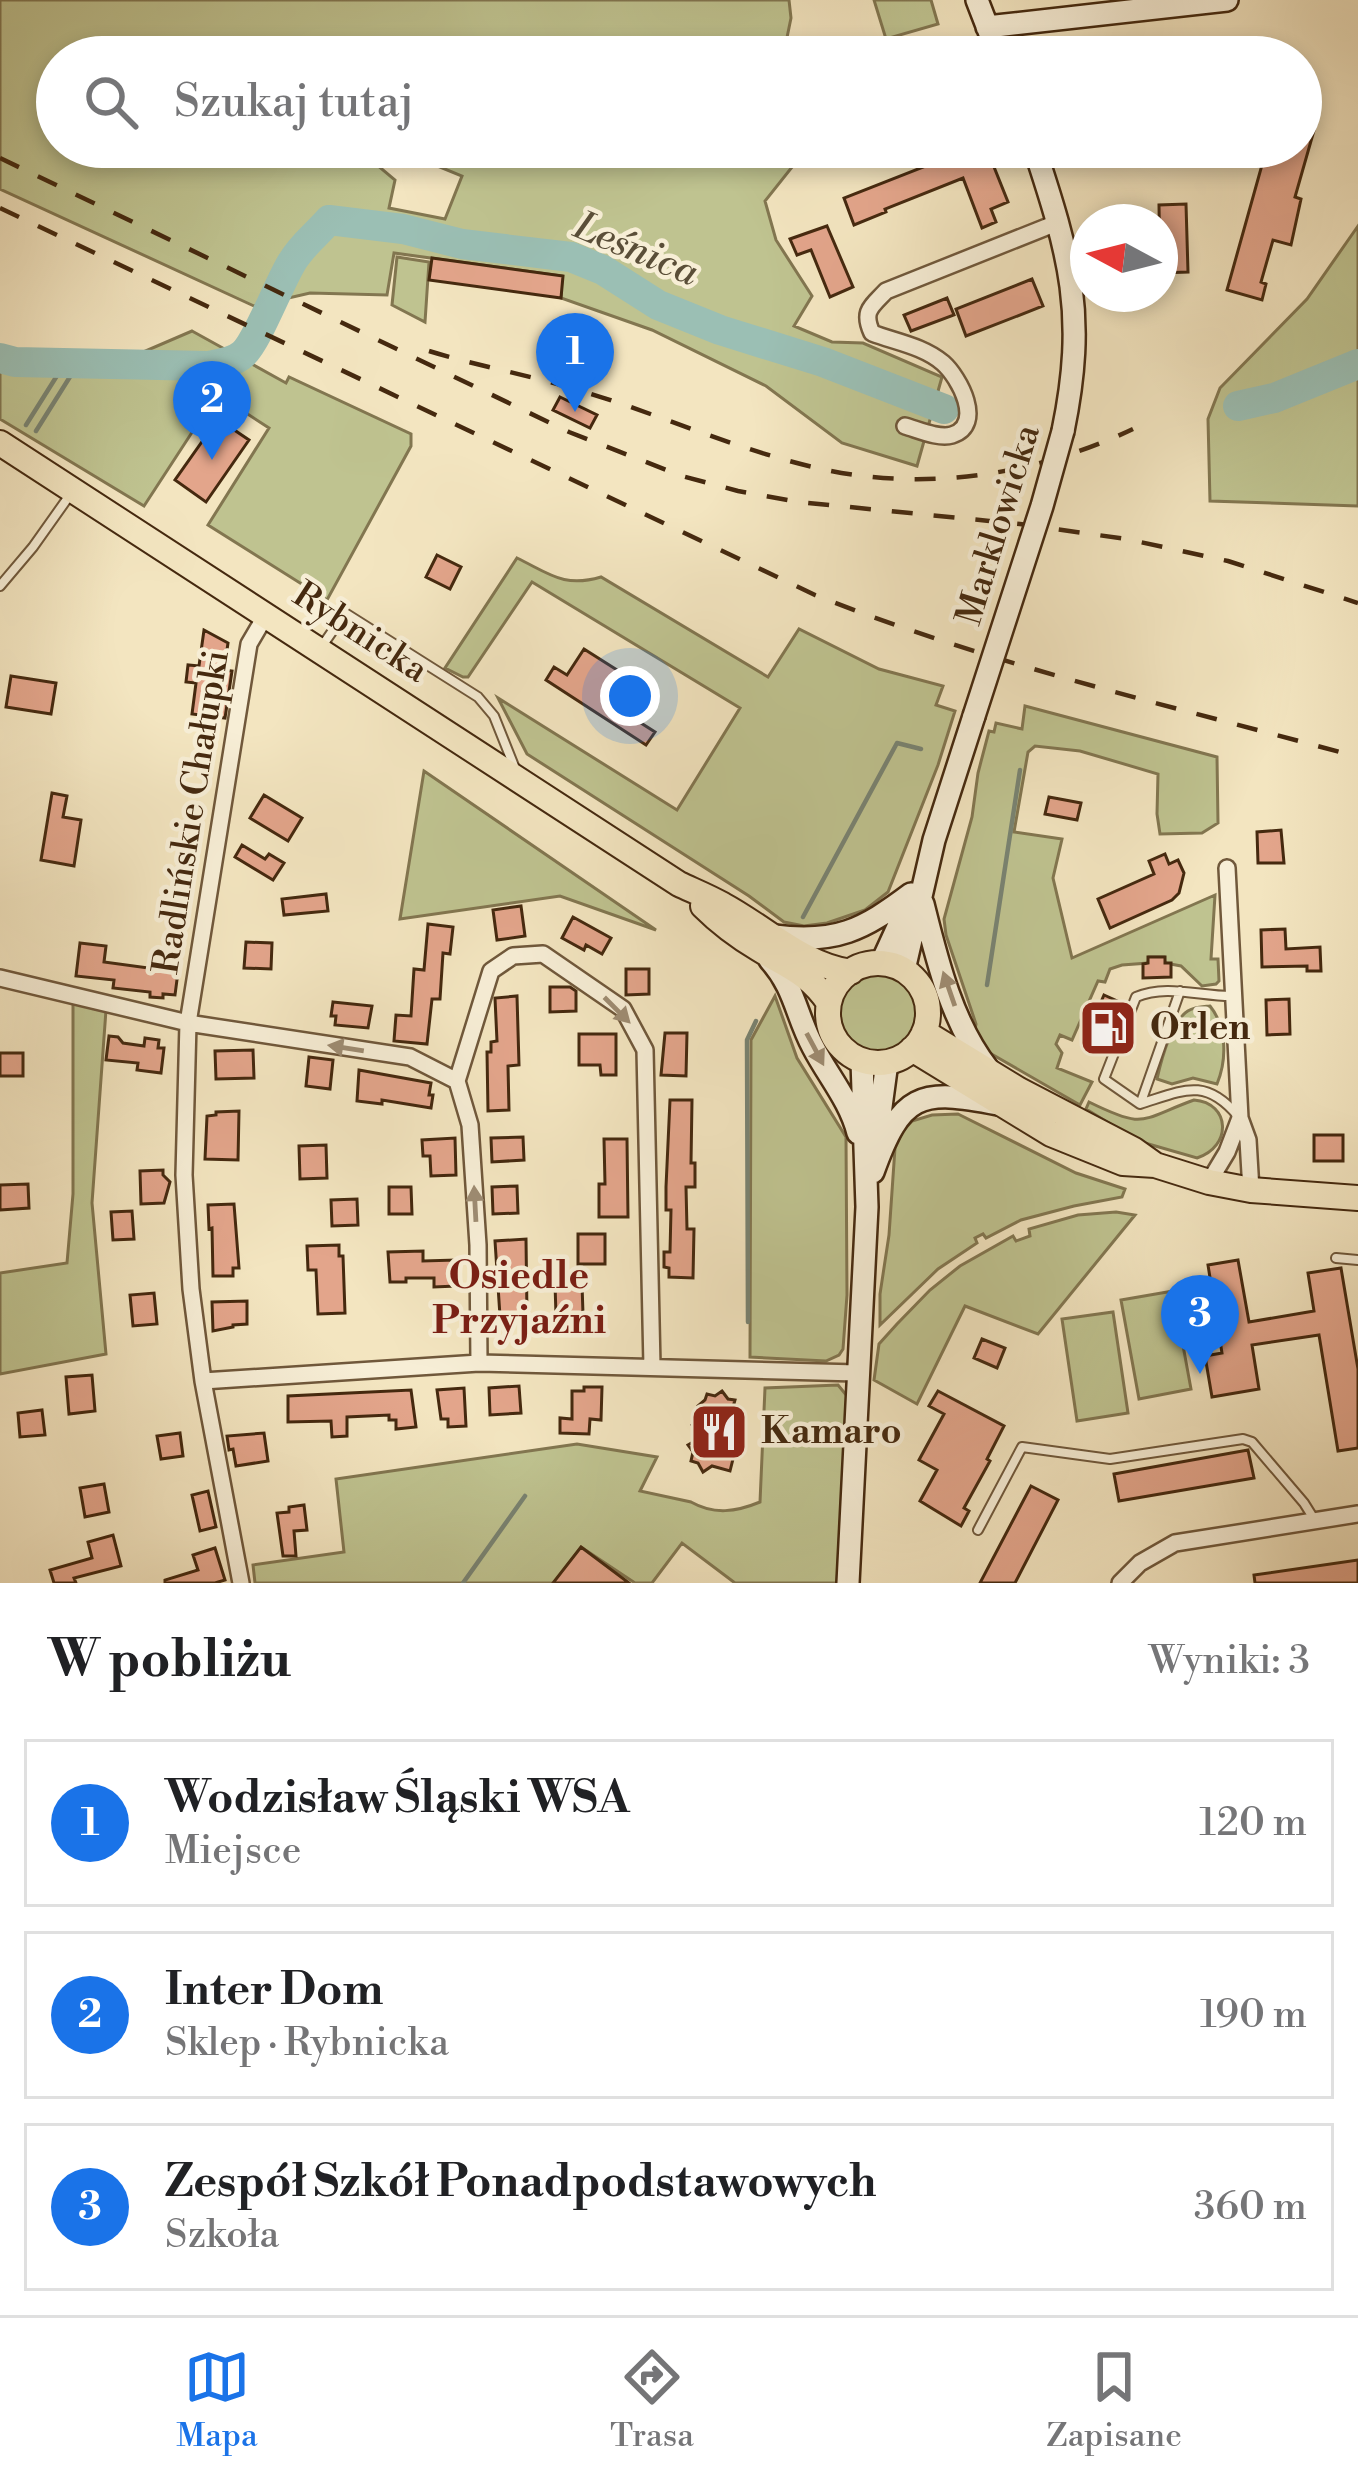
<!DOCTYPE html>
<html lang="pl">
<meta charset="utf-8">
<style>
body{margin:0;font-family:"Libre Bodoni",serif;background:#f6f6f6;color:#202124}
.compass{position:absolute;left:1070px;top:204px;width:108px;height:108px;border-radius:50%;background:#fff;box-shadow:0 6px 18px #0003;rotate:277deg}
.you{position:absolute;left:630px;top:696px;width:42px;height:42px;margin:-30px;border:9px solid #fff;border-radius:50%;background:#1a73e8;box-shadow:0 0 0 18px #1a73e833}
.badge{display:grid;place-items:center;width:78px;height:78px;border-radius:50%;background:#1a73e8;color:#fff;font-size:39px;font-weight:700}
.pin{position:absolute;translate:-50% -99px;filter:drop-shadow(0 3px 6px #0008)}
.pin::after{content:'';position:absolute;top:63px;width:42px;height:36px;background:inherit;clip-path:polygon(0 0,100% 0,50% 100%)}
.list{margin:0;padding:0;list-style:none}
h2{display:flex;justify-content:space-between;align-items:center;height:156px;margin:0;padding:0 48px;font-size:51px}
h2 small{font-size:39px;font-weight:400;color:#757577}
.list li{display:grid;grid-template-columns:78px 1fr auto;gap:36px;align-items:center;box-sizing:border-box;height:168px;margin:0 24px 24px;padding:0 24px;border:3px solid #e0e0e0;border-radius:0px}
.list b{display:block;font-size:45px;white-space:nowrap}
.list p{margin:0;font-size:39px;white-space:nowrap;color:#757577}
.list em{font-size:39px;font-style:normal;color:#757577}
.icon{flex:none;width:66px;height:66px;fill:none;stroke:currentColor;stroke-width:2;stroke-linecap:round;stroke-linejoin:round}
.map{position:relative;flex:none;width:1358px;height:1583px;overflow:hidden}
.search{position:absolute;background:#fff;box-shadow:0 6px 18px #0003;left:36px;right:36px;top:36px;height:132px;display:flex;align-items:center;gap:30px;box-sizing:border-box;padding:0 42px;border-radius:66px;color:#757577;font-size:45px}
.sheet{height:732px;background:#fff}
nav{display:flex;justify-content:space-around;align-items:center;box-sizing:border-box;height:168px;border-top:3px solid #e0e0e0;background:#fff;font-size:33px;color:#757577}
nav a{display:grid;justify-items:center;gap:6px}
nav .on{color:#1a73e8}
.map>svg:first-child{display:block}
</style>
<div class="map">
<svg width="1358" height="1583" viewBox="0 0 1358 1583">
<rect width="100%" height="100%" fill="#f3e5c0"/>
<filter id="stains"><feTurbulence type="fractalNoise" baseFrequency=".00167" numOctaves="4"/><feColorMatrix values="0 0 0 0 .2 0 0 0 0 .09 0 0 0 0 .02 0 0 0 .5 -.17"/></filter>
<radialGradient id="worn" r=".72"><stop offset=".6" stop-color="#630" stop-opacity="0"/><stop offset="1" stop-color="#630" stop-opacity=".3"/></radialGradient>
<path fill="#bfc390" stroke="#827650" stroke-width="3" fill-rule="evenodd" d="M0,0h789l2,18 -8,39h-726v90h751l-43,54 11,39 36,56 -18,30 38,16 31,1 79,34 -25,89 -75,-23 -76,-57 -114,-56 -91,-32 1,-22 -168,-23 -7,42 -77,-2 -56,13 -254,-117zM396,149l66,27 -17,43 -56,-11 6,-28 -24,-20z
M874,0h57l7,24 -52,15z
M1358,226v280l-148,-5 -2,-82 12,-31 87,-89z
M397,257l32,5 -4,60 -33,-17z
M192,331l94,52 3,-6 122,57v12l-84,154 -119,-75 61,-97 -52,-34 -73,112 -144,-87v-66h141z
M517,558c33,16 47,30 84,19l167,100 31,-48 80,40 64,17 -7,19 19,6 -17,54 -50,127 -23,18 -38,13 -23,3 -20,-4 -35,-26 -222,-142 -29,-56 179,112 63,-102 -208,-126 -64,95h-5l-18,-9z
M1025,706l192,51 1,66 -16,10 -42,1 -3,-20 1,-40 -78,-23 -45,-5 -7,6 -14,80 48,7 -9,39 19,80 143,-63 -4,64h7l1,22 -3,3 -14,2 -21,-20 -16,-3 -1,-6h-15l-1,6 -26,2 -12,4 -5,13 -7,-1 -26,59 -12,-5 -4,9 6,9 -5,15 35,14 -12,23 -92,-53 -13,-23 1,-5 -30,-89 -2,-16 28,-102 6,-44 11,-42 5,1 2,-9 26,6z
M424,771l232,159 -96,-34 -160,23z
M838 1014a40 40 0 1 1 80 0a40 40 0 1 1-80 0Z
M775,996l22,62 49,79 1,158 -4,54 -4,6 -13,6 -76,-4 1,-317z
M73,1002l33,8 -14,193 14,151 -106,20v-101l67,-10 6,-69z
M1210,1006c17,21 17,54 7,78l-24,-6 -21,6 -15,-5c4,-18 12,-49 26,-64 7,-8 18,-8 27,-9z
M1194,1100c37,3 38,47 3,58l-59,-17 -52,-32 3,-7c57,28 50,18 105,-2z
M958,1114l118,59 49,16 -3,8 -48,9 -53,14 -35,18 -3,-4 -8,4 2,5 -39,26 -58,56v-31l9,-59 6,-87 8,-17 9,-10 20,-6z
M1116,1212l19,3 -97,119 -73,-28 -48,98 -43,-24 5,-36 18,-20 33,-34 30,-24 53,-30 3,5 14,-5 -1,-7 49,-14z
M1173,1291l18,98 -52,10 -18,-99z
M1113,1312l15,101 -51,8 -15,-102z
M838,1385l9,11 -10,187h-102l-53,-40 -30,40h-17l-54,-36 -27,36h-299l-2,-18 91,-13 -8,-73 241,-35 80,13 -17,34 51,11c23,13 45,10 69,0l5,-114z"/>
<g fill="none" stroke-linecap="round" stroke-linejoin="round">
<path stroke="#798372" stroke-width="4.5" d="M26,425l39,-62
M36,431l42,-67
M803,917l94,-174 24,6
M987,985l33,-215
M748,1322l-1,-282 9,-19
M463,1583l62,-87"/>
<path stroke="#9bbfb4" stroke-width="30" d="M0,358l15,4 192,4c12,-2 26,-3 36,-12 14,-12 36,-71 49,-92 10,-17 24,-27 37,-42l74,9 59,15 109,13 32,13 55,35 62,25 103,32 121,47
M1238,406l36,-8 84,-34"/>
</g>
<path fill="#e3a58b" stroke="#45290f" stroke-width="3" d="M1301,107l18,6 -24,84 6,2 -10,46 -18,-5 -12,42 5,2 -4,16 -35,-10 40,-143h34z
M960,147h26l22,55 -17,7 5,13 -14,6 -19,-50 -78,31 1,3 -32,13 -10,-27 110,-43 -2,-5z
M1186,204l2,68 -28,1 -1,-68z
M827,226l26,61 -23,10 -19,-47 -14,5 -7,-16z
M432,258l131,18 -2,22 -132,-18z
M1032,279l11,27 -77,30 -10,-27z
M947,298l7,17 -43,16 -7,-16z
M560,397l37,18 -7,13 -37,-18z
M218,419l31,21 -43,62 -31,-22z
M437,555l24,12 -11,22 -24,-12z
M204,630l24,13 -4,27 8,1 -7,47 -33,-4 4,-31 -10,-1 2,-17 11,1z
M584,649l63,40 -17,27 25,16 -9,13 -100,-65 8,-13 13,8z
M11,676l45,7 -5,31 -45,-7z
M52,793l15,3 -4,21 18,3 -7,46 -33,-6z
M264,795l38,23 -14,23 -38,-23z
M1049,797l32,6 -4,17 -32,-6z
M1281,830l3,33h-26l-1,-31z
M242,845l23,14 4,-5 15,9 -11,17 -38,-23z
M1165,854l4,10 9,-4 6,13 -5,20 -7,7 -62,28 -12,-29 56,-25 -5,-13z
M326,894l2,17 -44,4 -2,-16z
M521,906l4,30 -28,4 -4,-30z
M573,917l38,21 -9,16 -16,-9 -2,5 -22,-12z
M428,924l25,3 -3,27 -7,-1 -3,46h-8l-5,45 -33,-3 2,-26 15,1 3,-47 10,1z
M1285,929l1,20 34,-2 1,24h-14v-5l-45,1 -1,-37z
M246,942l26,1 -1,26 -27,-1z
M80,943l26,3 -2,16 74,10 -3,23 -12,-1v4l-13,-1v-5l-37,-4 1,-8 -38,-4z
M1148,957h17v6h6v14l-28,1v-14l5,-1z
M626,969h23v25l-23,1z
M550,987h20l6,4v20l-26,1z
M1104,995l20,9 -20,49 -21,-9z
M517,996l2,69 -11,1 1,44 -21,1 -1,-59h4v-10l6,-1 -2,-43z
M1289,999l1,35 -23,1 -1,-35z
M333,1002l39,4 -4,22 -33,-3 1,-9h-5z
M665,1033h22l-1,43 -25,-1z
M579,1034h37v41h-15l-1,-10h-21z
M109,1036l9,1 5,6 21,3 1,-8 14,2 -1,8h6l-3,25 -24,-3 1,-7 -32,-3z
M253,1050l1,28 -38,1 -1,-28z
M0,1053h23v23h-23z
M309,1057l24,3 -3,29 -24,-3z
M359,1070l72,13 -2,12h4l-2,13 -49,-8v4l-25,-3z
M670,1100h22l-1,63h4v24h-9l1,42h7l-1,49 -24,-1v-9l-5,-1v-15h6l1,-42h-5v-23z
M239,1111l-1,49 -33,-1 2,-43 9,-1v-3z
M1314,1135h29v26h-29z
M523,1137l1,23 -32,2 -1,-24z
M455,1138l1,37 -25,1 -1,-20h-7l-1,-16z
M604,1139h23l1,78h-29v-33h6z
M326,1145l1,33 -27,1 -1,-33z
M163,1170v5l7,7 -6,21 -23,1 -1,-33z
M28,1184l1,24 -29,2v-25z
M517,1186l1,27 -25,1 -1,-27z
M389,1187h22l1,27h-23z
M357,1199l1,26 -26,1 -1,-26z
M234,1204l5,64h-6v8h-20l-1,-48 -3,1 -1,-24z
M132,1211l2,28 -21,1 -2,-28z
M578,1234h27v30h-27z
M526,1239l1,76 -27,1 -5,-75z
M339,1245v11h4l2,57 -27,1 -2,-44h-8l-1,-24z
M423,1251v10l33,-1v26l-22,1v-9h-28v4h-16l-2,-30z
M1238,1260l11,62 65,-11 -6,-38 33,-5 17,101v79l-20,3 -19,-116 -67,10 7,44 -47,8 -7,-41 17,-3 -14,-88z
M555,1284h27l1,30 -27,1z
M154,1293l3,31 -24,2 -3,-31z
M247,1301v23l-14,1v2l-20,4 -1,-29z
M982,1339l23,9 -8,20 -23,-10z
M92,1375l3,36 -26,3 -3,-37z
M519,1386l2,27 -31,2 -1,-27z
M584,1387h18l-1,33 -11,-1 -1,15 -29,-1v-15l12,1v-28h12z
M464,1388l2,38 -18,1v-8h-7l-4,-29z
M411,1390l5,37 -20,2v-9h-7v-5l-42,2v19l-15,1 -1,-16 -43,1v-26z
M722,1391l6,8 7,1 -2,7 6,8 -9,5 -4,20 11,3 -7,28 -18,-5 -9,6 -5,-9 -7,-2 2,-9 -5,-7 12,-7 -8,-13 12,-7 -6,-12 7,-6 2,-6 8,2z
M938,1391l66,35 -17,33 3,2 -26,47 5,3 -8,15 -41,-25 17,-31 -18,-10 25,-46 -15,-8z
M42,1410l3,25 -25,2 -2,-24z
M180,1433l3,23 -22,3 -4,-23z
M264,1433l4,28 -32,5 -3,-17 -4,1 -2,-14z
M1248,1450l6,28 -135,23 -5,-27z
M104,1484l5,28 -24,5 -5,-29z
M1031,1486l27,14 -43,83h-35z
M208,1491l8,36 -16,4 -8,-36z
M304,1505l3,25 -13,1 2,25h-13l-6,-43 12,-1v-5z
M113,1535l8,31 -47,12 2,5h-22l-4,-13 42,-12 -4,-16z
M581,1547l48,36h-76z
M215,1548l10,32 -10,3h-50v-3l33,-10 -5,-15z
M1358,1560v23h-103l-1,-8z"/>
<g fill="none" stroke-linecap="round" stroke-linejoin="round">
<g stroke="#70583b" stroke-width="12">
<path id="lane" d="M0,586l33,-39 39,-55
M320,649l25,-36 133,84 16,19 20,50
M1231,996c-32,0 -65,-12 -95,1l-32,82 36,25c44,-14 65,-27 98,12
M1141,1102l39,-111
M1336,1258l22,2
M978,1530l44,-83 88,12 133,-20 9,3 52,61 10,16"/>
</g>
<g stroke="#70583b" stroke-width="20">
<path id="street" d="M905,426c14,4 34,13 47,9 33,-10 7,-58 -9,-72 -20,-17 -47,-21 -71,-30 -10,-22 -1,-26 14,-42l173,-69
M1227,868l13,250 8,22 3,50
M0,978l188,45 222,34 47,24
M1209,1182l18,-30 13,-34
M479,1363l-1,-118 -8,-120 -13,-44 34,-110 22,-15 30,-2 80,55 22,41 7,316
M203,1381l276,-18 378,10
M241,1583l-38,-202 -12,-92 -7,-114 4,-152 61,-379 17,-29
M1120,1583l20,-20 35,-20 183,-29"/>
</g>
<g stroke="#45290f" stroke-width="26">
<path id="secondary" d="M977,0l22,57
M987,27l240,-27
M1034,147c36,109 53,168 29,284
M923,904c14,56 29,119 65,165
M774,936c62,8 89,-6 137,-42
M770,960c25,28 26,55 43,87 15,29 37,54 45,86
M881,964l27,-59
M904,970l30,-130 40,-124
M876,1144l11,-82
M873,1172c28,-78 46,-84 125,-68
M848,1583l19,-376 -5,-146"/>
</g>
<g stroke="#45290f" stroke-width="28">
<path id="primary" d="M0,443l679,441c15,7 30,13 44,21 43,23 79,60 128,67
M703,906c17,17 36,31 56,43 29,18 50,24 70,54
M828 1013a50 50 0 1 1 100 0a50 50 0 1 1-100 0Z
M924,1032l95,58 115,60 21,15
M912,1049l139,85 72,29 32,2 54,17 42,8 107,8"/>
</g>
<use href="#lane" stroke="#f7eed6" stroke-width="8"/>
<use href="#street" stroke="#f7eed6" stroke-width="15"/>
<use href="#secondary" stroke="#f7eed6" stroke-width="21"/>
<use href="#primary" stroke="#f3e5c0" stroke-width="24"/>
<path stroke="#45290f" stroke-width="4.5" stroke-dasharray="21 21" stroke-linecap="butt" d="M0,158l569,274 113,44 56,15 61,11 221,22 106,15 102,22 130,42
M0,208l815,387c176,70 361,112 543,162
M429,351c52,16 106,25 159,42 75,23 148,56 225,74 108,26 221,9 320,-38"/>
<g stroke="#45290f" stroke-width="26" stroke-linecap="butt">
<path id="secondary-bridge" d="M974,716l68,-210 21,-75"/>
</g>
<use href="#secondary-bridge" stroke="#f7eed6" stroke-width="21"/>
</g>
<defs><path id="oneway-solid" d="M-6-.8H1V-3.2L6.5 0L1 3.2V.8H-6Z" transform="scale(3)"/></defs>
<g fill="#9e8c72">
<use href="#oneway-solid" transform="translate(949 989) rotate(-109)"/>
<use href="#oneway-solid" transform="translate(617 1010) rotate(45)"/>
<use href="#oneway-solid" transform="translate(346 1048) rotate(-171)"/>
<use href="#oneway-solid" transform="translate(815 1049) rotate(62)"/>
<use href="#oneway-solid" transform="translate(475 1204) rotate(-93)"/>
</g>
<defs>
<g id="fuel-square" transform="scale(3)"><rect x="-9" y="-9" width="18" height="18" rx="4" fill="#8f2418" stroke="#f7eed6"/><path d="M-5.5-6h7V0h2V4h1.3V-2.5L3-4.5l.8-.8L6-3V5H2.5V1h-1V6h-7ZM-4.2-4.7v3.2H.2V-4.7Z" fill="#fff"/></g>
<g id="restaurant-square" transform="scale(3)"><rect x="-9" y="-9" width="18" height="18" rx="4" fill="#8f2418" stroke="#f7eed6"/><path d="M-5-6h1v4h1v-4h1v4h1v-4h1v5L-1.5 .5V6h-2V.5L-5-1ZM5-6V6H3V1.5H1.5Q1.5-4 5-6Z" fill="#fff"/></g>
</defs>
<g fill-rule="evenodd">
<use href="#fuel-square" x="1108" y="1028"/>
<use href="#restaurant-square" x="719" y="1432"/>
</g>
<g text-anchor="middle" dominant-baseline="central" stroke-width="9" stroke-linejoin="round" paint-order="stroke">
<g font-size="36" fill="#45290f" stroke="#f7eed6">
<text transform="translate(999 525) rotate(-73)">Marklowicka</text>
<text transform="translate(360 633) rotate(33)">Rybnicka</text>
<text transform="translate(192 812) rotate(-81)">Radlińskie Chałupki</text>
</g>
<g font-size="36" font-weight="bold" fill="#45290f" stroke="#f7eed6" text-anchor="start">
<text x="1150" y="1028">Orlen</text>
<text x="761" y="1432">Kamaro</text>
</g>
<g font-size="39" font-style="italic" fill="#5a4e38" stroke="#f7eed6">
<text transform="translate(636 250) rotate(23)">Leśnica</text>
</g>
<g font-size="39" font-weight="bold" fill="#7a1f14" stroke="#f7eed6">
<text x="519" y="1276">Osiedle<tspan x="519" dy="45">Przyjaźni</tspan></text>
</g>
</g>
<rect width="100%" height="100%" filter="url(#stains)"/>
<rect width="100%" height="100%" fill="url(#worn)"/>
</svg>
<svg class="compass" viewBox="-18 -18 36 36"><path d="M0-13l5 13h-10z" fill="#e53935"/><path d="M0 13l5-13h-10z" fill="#757577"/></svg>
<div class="you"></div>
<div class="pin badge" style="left:575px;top:412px">1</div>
<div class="pin badge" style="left:212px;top:460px">2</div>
<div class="pin badge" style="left:1200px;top:1374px">3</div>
<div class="search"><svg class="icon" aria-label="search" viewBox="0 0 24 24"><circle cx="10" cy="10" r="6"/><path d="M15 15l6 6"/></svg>Szukaj tutaj</div>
</div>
<section class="sheet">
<h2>W pobliżu<small>Wyniki: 3</small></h2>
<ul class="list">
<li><span class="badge">1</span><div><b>Wodzisław Śląski WSA</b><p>Miejsce</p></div><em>120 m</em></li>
<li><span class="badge">2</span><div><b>Inter Dom</b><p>Sklep · Rybnicka</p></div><em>190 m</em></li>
<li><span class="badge">3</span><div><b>Zespół Szkół Ponadpodstawowych</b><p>Szkoła</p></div><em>360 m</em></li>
</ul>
</section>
<nav>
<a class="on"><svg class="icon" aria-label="map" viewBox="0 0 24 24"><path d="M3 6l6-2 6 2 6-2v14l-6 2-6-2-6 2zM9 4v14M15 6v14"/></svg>Mapa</a>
<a><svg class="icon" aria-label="directions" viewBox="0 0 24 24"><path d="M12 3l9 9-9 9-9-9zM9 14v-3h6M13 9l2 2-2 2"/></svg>Trasa</a>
<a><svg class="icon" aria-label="saved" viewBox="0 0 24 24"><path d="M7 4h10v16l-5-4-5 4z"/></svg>Zapisane</a>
</nav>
